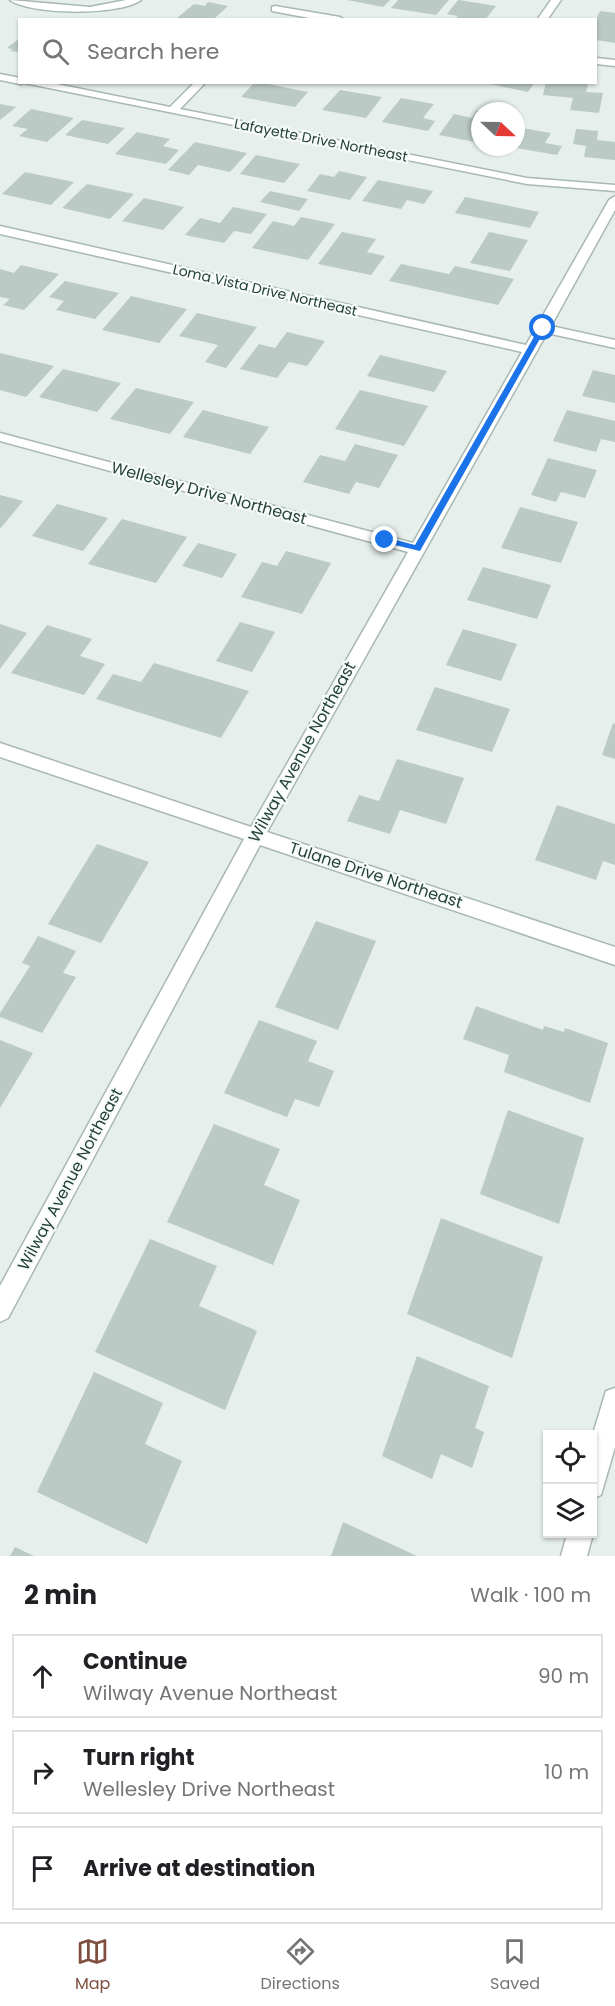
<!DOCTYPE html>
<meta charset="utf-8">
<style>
body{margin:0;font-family:Poppins,sans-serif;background:#f2f2f2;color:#202124}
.controls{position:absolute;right:18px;bottom:18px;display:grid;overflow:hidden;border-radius:0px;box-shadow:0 2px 4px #0004}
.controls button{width:54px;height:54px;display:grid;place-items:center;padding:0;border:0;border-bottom:2px solid #e0e0e0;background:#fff;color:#202124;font:30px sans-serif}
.compass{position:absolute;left:471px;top:102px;width:54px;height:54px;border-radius:50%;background:#fff;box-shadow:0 2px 4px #0004;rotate:112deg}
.stop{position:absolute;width:18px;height:18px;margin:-14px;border:4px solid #1a73e8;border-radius:50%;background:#fff}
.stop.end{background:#1a73e8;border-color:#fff;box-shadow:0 2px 6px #0008}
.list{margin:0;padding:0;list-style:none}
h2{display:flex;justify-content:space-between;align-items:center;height:78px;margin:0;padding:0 24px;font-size:26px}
h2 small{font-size:20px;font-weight:400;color:#757577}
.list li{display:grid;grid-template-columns:39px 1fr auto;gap:18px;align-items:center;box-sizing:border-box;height:84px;margin:0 12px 12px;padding:0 12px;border:2px solid #e0e0e0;border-radius:0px}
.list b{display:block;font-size:22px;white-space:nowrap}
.list p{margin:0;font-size:20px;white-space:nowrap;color:#757577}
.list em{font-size:20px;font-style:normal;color:#757577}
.icon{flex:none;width:33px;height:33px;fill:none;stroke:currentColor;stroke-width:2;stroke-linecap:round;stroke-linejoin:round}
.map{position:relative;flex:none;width:615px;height:1556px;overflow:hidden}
.search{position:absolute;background:#fff;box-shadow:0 2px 4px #0004;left:18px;right:18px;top:18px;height:66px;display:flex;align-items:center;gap:15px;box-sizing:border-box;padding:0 21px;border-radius:0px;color:#757577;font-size:22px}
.sheet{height:366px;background:#fff}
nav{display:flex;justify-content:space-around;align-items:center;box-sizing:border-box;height:84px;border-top:2px solid #e0e0e0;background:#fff;font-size:16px;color:#757577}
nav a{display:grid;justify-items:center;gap:3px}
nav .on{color:#7f4e3f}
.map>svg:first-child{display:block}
</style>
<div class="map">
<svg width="615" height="1556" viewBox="0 0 615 1556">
<rect width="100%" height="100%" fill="#e6efeb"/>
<path fill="#bbcac4" d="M347,0h43l-7,7z
M398,0h51l-13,15 -45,-7z
M458,0h1l37,6 -11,14h-26l-4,-1 3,-3 -11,-2z
M208,2l20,4 -13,12h-38l17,-14 11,2z
M600,11l15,2v30l-19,-3v-21z
M20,38v14l-10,-1 3,-2 -6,-1z
M255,82h3l50,10 -13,15 -54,-10z
M481,82h54l-7,10z
M546,82l42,2 -2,8 17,1 -4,20 -29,-3 3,-12 -30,-3z
M340,90l42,7 -16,21 -44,-8z
M401,98l33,6 -11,14 12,3 -7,10 -46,-9z
M0,104l16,3 -16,13z
M31,109l43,9 -27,24 -28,-6 9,-7 -16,-3z
M477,110l3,1v32l-41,-8 15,-21 18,4z
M82,120l43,8 -17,16 -43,-9z
M516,127l35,6 -6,10 17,3 -5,9 -41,-7z
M576,129l22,2 -1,9 18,2v18l-31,-3 2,-11 -13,-2z
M137,132l33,7 -7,7 16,4 -13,14 -51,-10z
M195,142l52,11 -17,19 -32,-7 -9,10 -21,-5z
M256,155l44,9 -16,19 -44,-9z
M339,171l28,6 -17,23 -43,-9 13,-17 14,3z
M25,172l49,10 -23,23 -49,-11z
M378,180l55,11 -9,13 -17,-4 -6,9 -39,-8z
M87,184l47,10 -24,25 -48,-11z
M270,191l38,8 -9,12 -39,-9z
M465,197l74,15 -9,16 -75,-15z
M144,198l40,9 -21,23 -41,-9z
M233,207l34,7 -16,20 -17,-3 -10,12 -39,-8 15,-17 20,5z
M301,217l34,7 -27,36 -56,-12 21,-27 21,5z
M342,232l34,7 -9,13 18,4 -14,19 -53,-11z
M489,232l39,8 -18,31 -40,-8z
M401,264l48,10 6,-8 59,13 -16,26 -109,-24z
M21,265l38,9 -35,36 -21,-5 7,-6 -10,-2v-28l14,4z
M65,281l54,12 -24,26 -39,-9 8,-9 -15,-4z
M131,296l56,13 -28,34 -57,-13z
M197,313l60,14 -31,41 -21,-6 13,-17 -39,-9z
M287,332l38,9 -18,25 -18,-4 -12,16 -37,-9 19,-25 16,4z
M0,353l54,13 -28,31 -26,-7z
M380,355l67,16 -13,21 -67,-16z
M63,369l58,14 -24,29 -58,-15z
M593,370l22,5v28l-33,-7z
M136,388l58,14 -24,32 -60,-15z
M360,390l68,16 -24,40 -69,-17z
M203,410l66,17 -19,27 -67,-17z
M567,410l48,11v21l-14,-3 -5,13 -43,-11z
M355,444l43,11 -19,33 -23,-6 -7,12 -46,-12 17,-27 25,6z
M548,458l49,12 -12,28 -24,-6 -5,10 -25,-7z
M0,495l23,6 -23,28z
M57,504l51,14 -25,33 -51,-15z
M520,507l58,15 -17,41 -60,-15z
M122,519l65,18 -31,46 -68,-19z
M198,543l39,11 -15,24 -40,-12z
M286,551l45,12 -29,51 -61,-17 21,-35 15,4z
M483,567l68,18 -14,34 -70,-19z
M240,622l35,10 -23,40 -36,-11z
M0,624l27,9 -27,36z
M47,625l45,14 -12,17 25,8 -21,31 -73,-22z
M463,629l54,15 -16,37 -55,-16z
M154,663l95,28 -28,47 -125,-39 17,-25 28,8z
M435,687l75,22 -18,43 -76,-22z
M613,723l2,1v35l-13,-4z
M397,759l67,19 -18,46 -46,-14 -10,24 -43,-13 12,-26 20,6z
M557,805l58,19v41l-12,-4 -7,19 -61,-20z
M97,844l52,18 -48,81 -53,-19z
M316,921l60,20 -38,89 -63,-23z
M38,936l38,15 -13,22 13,4 -34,56 -42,-16v-4l30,-47 -8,-3z
M476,1006l67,24 1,-4 20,6 1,-4 43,15 -18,60 -86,-31 5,-17 -46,-16z
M259,1020l58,21 -9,20 26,10 -15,36 -24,-8 -8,18 -63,-24z
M0,1040l33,13 -33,55z
M508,1110l76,28 -25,86 -79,-30z
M214,1124l66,25 -16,36 36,15 -27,65 -106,-43z
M441,1218l102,39 -31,101 -105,-44z
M150,1239l67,27 -18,40 58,25 -32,79 -130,-58z
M417,1356l72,30 -14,42 9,4 -12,36 -31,-14 -9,25 -50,-23z
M94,1372l69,31 -18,41 37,17 -35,83 -110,-52z
M343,1522l74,34h-86z
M15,1547l19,9h-24z"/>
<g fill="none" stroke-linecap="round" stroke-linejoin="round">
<g stroke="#a8b8b2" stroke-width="3">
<path id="minor" d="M10,0l80,7 36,-7h15c-22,16 -110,15 -131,0z
M551,0h10l-14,20h-10z
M275,6l65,11 5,3h-25l-48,-9v-4z
M596,58l19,2v6l-19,-2z
M0,74l20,4v4h27l123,25 25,-25h11l-26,27 347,69 88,7v6l-88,-7 -503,-101 -4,1 -20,-4z
M615,196v14l-64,116 64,14v8l-68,-15 -280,499 348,115v18l-355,-120 -252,473 -8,4v-36l244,-447 -244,-82v-14l251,84 157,-275 -408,-111v-8l413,110 109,-191 -522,-118v-8l526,119 83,-145z
M615,1388v59l-14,48 -9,4v-62l14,-46z
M592,1533l1,1 -6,22h-26l6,-22z"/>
</g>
<use href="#minor" fill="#fff" fill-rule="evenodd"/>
</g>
<path fill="#1a73e8" d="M543,326l3,2 -126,223 -38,-9v-4l3,-1 30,8 124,-217z"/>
<g text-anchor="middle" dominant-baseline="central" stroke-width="4.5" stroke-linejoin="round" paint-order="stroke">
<g font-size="14" fill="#24423a" stroke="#f7fbf9">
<text transform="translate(321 140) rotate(11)">Lafayette Drive Northeast</text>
<text transform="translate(265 290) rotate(13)">Loma Vista Drive Northeast</text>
</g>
<g font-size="16" fill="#24423a" stroke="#f7fbf9">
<text transform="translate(209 493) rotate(15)">Wellesley Drive Northeast</text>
<text transform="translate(302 752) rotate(-61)">Wilway Avenue Northeast</text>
<text transform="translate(376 875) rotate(18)">Tulane Drive Northeast</text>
<text transform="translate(70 1179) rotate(-62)">Wilway Avenue Northeast</text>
</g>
</g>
</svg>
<div class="controls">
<button><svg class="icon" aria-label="locate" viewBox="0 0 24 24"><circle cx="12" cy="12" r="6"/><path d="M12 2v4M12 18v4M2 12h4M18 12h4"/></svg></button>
<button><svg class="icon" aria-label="layers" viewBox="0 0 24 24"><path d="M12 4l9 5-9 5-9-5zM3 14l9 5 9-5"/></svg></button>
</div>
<svg class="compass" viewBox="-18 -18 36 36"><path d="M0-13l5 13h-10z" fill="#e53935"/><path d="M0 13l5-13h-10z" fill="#757577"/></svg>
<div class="stop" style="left:543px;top:328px"></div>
<div class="stop end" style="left:385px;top:540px"></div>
<div class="search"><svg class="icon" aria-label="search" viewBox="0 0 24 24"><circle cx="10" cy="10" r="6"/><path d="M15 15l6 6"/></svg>Search here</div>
</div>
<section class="sheet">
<h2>2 min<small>Walk · 100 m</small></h2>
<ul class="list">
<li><svg class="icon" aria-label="ahead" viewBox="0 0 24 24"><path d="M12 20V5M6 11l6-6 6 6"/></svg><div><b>Continue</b><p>Wilway Avenue Northeast</p></div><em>90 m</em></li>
<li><svg class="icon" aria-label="right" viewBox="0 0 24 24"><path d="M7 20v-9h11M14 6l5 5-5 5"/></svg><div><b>Turn right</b><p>Wellesley Drive Northeast</p></div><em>10 m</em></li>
<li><svg class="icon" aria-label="arrive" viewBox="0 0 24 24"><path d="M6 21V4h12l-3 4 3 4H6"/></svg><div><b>Arrive at destination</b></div></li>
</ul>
</section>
<nav>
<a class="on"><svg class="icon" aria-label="map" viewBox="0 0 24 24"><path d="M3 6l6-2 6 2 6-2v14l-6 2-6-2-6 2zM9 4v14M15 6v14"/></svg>Map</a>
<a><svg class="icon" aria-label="directions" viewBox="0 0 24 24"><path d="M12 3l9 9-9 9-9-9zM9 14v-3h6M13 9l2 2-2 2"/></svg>Directions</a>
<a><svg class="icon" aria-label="saved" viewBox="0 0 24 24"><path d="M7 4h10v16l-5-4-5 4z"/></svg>Saved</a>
</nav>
